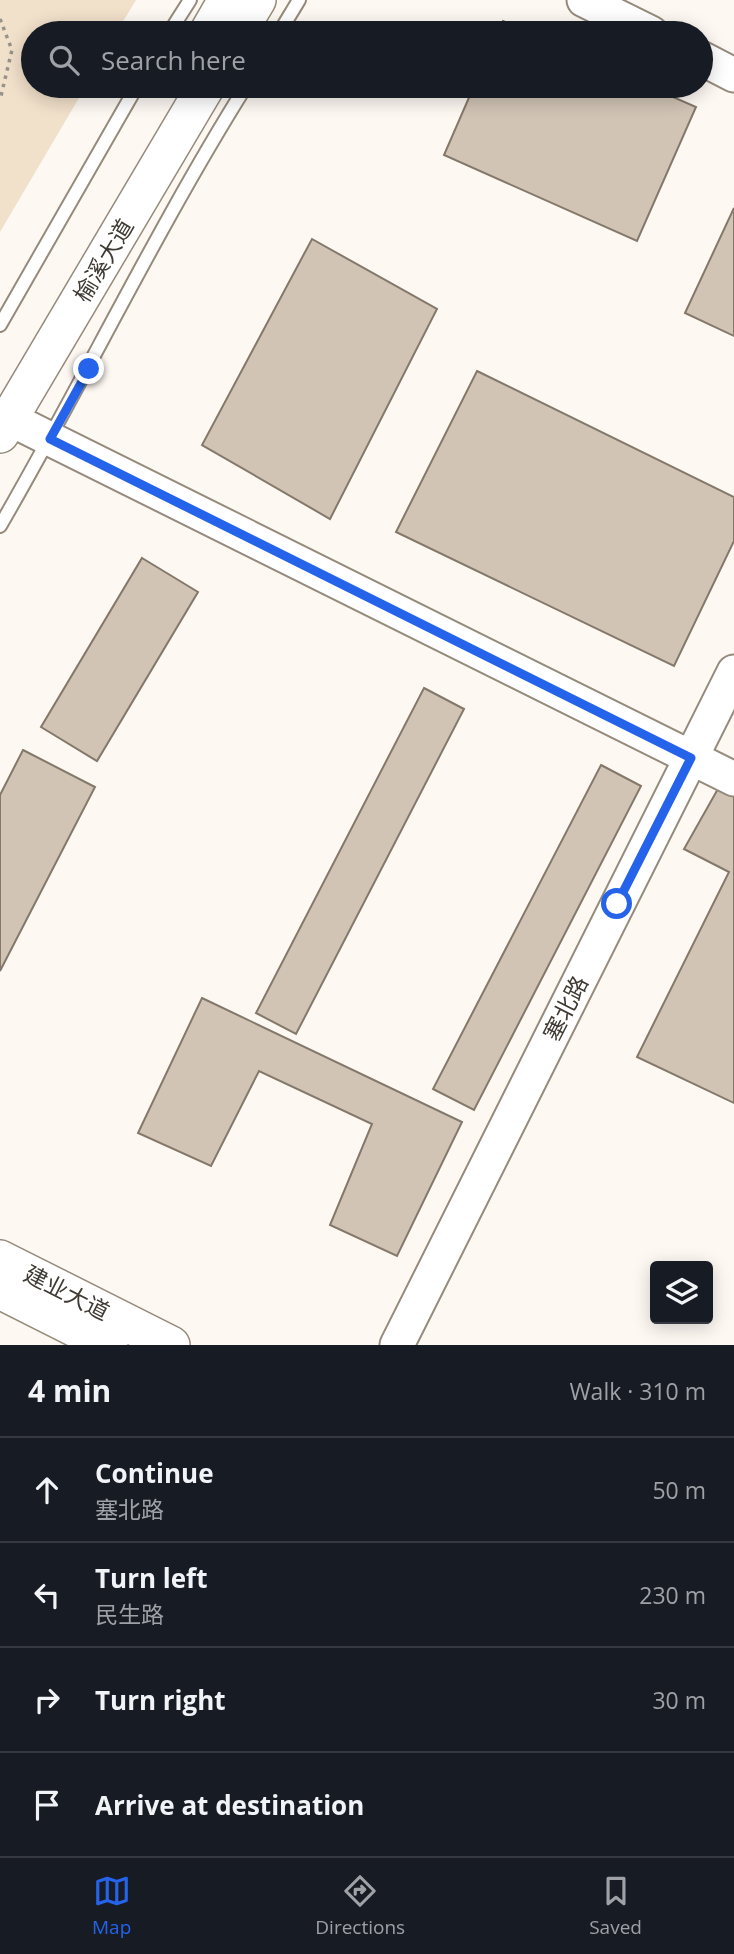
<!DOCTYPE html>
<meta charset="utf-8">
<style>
body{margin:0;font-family:"Open Sans","Noto Sans SC",sans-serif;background:#242831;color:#f1f3f6}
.controls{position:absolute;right:21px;bottom:21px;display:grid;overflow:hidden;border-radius:7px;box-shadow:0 4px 18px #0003}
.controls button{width:63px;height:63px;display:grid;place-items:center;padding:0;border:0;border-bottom:2px solid #363941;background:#171b24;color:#f1f3f6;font:35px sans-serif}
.stop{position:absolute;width:21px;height:21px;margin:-16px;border:5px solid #2563eb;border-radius:50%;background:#fff}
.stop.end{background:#2563eb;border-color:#fff;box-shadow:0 2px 7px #0008}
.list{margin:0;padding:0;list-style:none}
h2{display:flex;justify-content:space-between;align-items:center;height:91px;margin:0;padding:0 28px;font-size:30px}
h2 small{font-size:23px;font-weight:400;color:#9ea1a6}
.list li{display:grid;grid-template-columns:46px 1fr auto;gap:21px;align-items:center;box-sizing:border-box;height:105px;padding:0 28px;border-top:2px solid #363941}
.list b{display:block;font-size:26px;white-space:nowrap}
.list p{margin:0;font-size:23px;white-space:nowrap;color:#9ea1a6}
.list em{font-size:23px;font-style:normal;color:#9ea1a6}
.icon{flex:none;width:38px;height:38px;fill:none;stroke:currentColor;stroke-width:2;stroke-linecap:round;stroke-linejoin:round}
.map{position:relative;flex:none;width:734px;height:1345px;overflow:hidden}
.search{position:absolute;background:#171b24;box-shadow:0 4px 18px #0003;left:21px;right:21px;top:21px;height:77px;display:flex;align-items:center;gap:18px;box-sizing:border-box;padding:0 24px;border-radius:38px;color:#9ea1a6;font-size:26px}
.sheet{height:511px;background:#171b24}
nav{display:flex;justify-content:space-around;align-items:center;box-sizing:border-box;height:98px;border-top:2px solid #363941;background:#171b24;font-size:19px;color:#9ea1a6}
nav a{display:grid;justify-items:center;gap:4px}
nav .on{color:#2563eb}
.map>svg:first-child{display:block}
</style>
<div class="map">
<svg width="734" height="1345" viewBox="0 0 734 1345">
<rect width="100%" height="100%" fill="#fdf8f2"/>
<path fill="#f1e0ca" d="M0,0h136l-20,33h-83v53h53l-86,146z"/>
<path fill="#d1c4b5" stroke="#83786a" stroke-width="2" d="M503,21l27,12h-32z
M474,86h174l48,21 -59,134 -193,-86z
M734,208v128l-49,-23z
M312,239l125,70 -107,210 -128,-74z
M477,371l257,126v44l-60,125 -278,-134z
M142,558l56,34 -101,169 -56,-34z
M424,688l40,21 -168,325 -40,-21z
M23,750l72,37 -95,184v-176z
M601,765l40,21 -167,324 -41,-21z
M719,787l15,7v309l-97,-46 92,-185 -45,-23z
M202,998l260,124 -65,134 -67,-31 42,-101 -113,-53 -48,95 -73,-33z"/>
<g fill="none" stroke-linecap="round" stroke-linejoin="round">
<g stroke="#958a7b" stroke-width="16">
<path id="lane" d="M169,33l21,-33
M279,33l20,-33
M0,325l137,-239
M0,526c84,-145 157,-298 246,-440"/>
</g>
<g stroke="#958a7b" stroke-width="37">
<path id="secondary" d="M584,0l67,33
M701,58l33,17
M0,414l734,365
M397,1345l337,-673"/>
</g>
<g stroke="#958a7b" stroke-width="40">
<path id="primary" d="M208,33l19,-33
M237,33l20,-33
M0,434l206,-348
M0,1259l171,86
M0,1290l109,55"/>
</g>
<path stroke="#97928b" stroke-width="3.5" stroke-dasharray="3.5 5" stroke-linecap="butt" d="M0,19l12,31 -12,50"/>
<use href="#lane" stroke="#fff" stroke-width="12"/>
<use href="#secondary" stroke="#fff" stroke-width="33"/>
<use href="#primary" stroke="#fff" stroke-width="37"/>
</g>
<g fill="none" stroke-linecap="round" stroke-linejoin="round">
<path stroke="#2563eb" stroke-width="9" d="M89,369l-39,70 641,319 -74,146"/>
</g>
<g text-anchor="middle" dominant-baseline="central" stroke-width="6" stroke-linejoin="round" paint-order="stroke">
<g font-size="23" fill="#3f3a33" stroke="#fff">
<text transform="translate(103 260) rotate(-59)">榆溪大道</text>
<text transform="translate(565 1008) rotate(-63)">塞北路</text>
<text transform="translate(67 1292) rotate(27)">建业大道</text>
</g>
</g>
</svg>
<div class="controls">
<button><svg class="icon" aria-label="layers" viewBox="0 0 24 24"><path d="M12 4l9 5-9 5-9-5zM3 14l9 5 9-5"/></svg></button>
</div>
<div class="stop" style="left:617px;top:904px"></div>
<div class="stop end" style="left:89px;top:369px"></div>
<div class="search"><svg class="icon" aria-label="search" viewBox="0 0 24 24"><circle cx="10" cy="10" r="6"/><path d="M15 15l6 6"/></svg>Search here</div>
</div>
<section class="sheet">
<h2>4 min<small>Walk · 310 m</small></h2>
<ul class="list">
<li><svg class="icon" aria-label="ahead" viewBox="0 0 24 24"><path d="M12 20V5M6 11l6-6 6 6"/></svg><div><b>Continue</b><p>塞北路</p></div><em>50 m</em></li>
<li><svg class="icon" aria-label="left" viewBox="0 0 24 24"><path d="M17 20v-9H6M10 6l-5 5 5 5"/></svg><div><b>Turn left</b><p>民生路</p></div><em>230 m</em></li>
<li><svg class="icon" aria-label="right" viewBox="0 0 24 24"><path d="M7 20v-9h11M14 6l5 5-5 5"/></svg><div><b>Turn right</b></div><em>30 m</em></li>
<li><svg class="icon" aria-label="arrive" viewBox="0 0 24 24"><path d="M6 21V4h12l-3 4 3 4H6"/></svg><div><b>Arrive at destination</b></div></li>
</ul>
</section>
<nav>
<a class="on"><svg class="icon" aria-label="map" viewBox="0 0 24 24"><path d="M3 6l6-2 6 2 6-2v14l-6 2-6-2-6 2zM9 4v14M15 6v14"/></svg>Map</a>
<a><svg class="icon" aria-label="directions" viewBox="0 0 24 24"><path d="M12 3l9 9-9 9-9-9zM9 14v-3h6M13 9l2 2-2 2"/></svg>Directions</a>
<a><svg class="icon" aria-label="saved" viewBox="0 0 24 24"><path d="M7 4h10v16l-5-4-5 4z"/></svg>Saved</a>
</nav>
